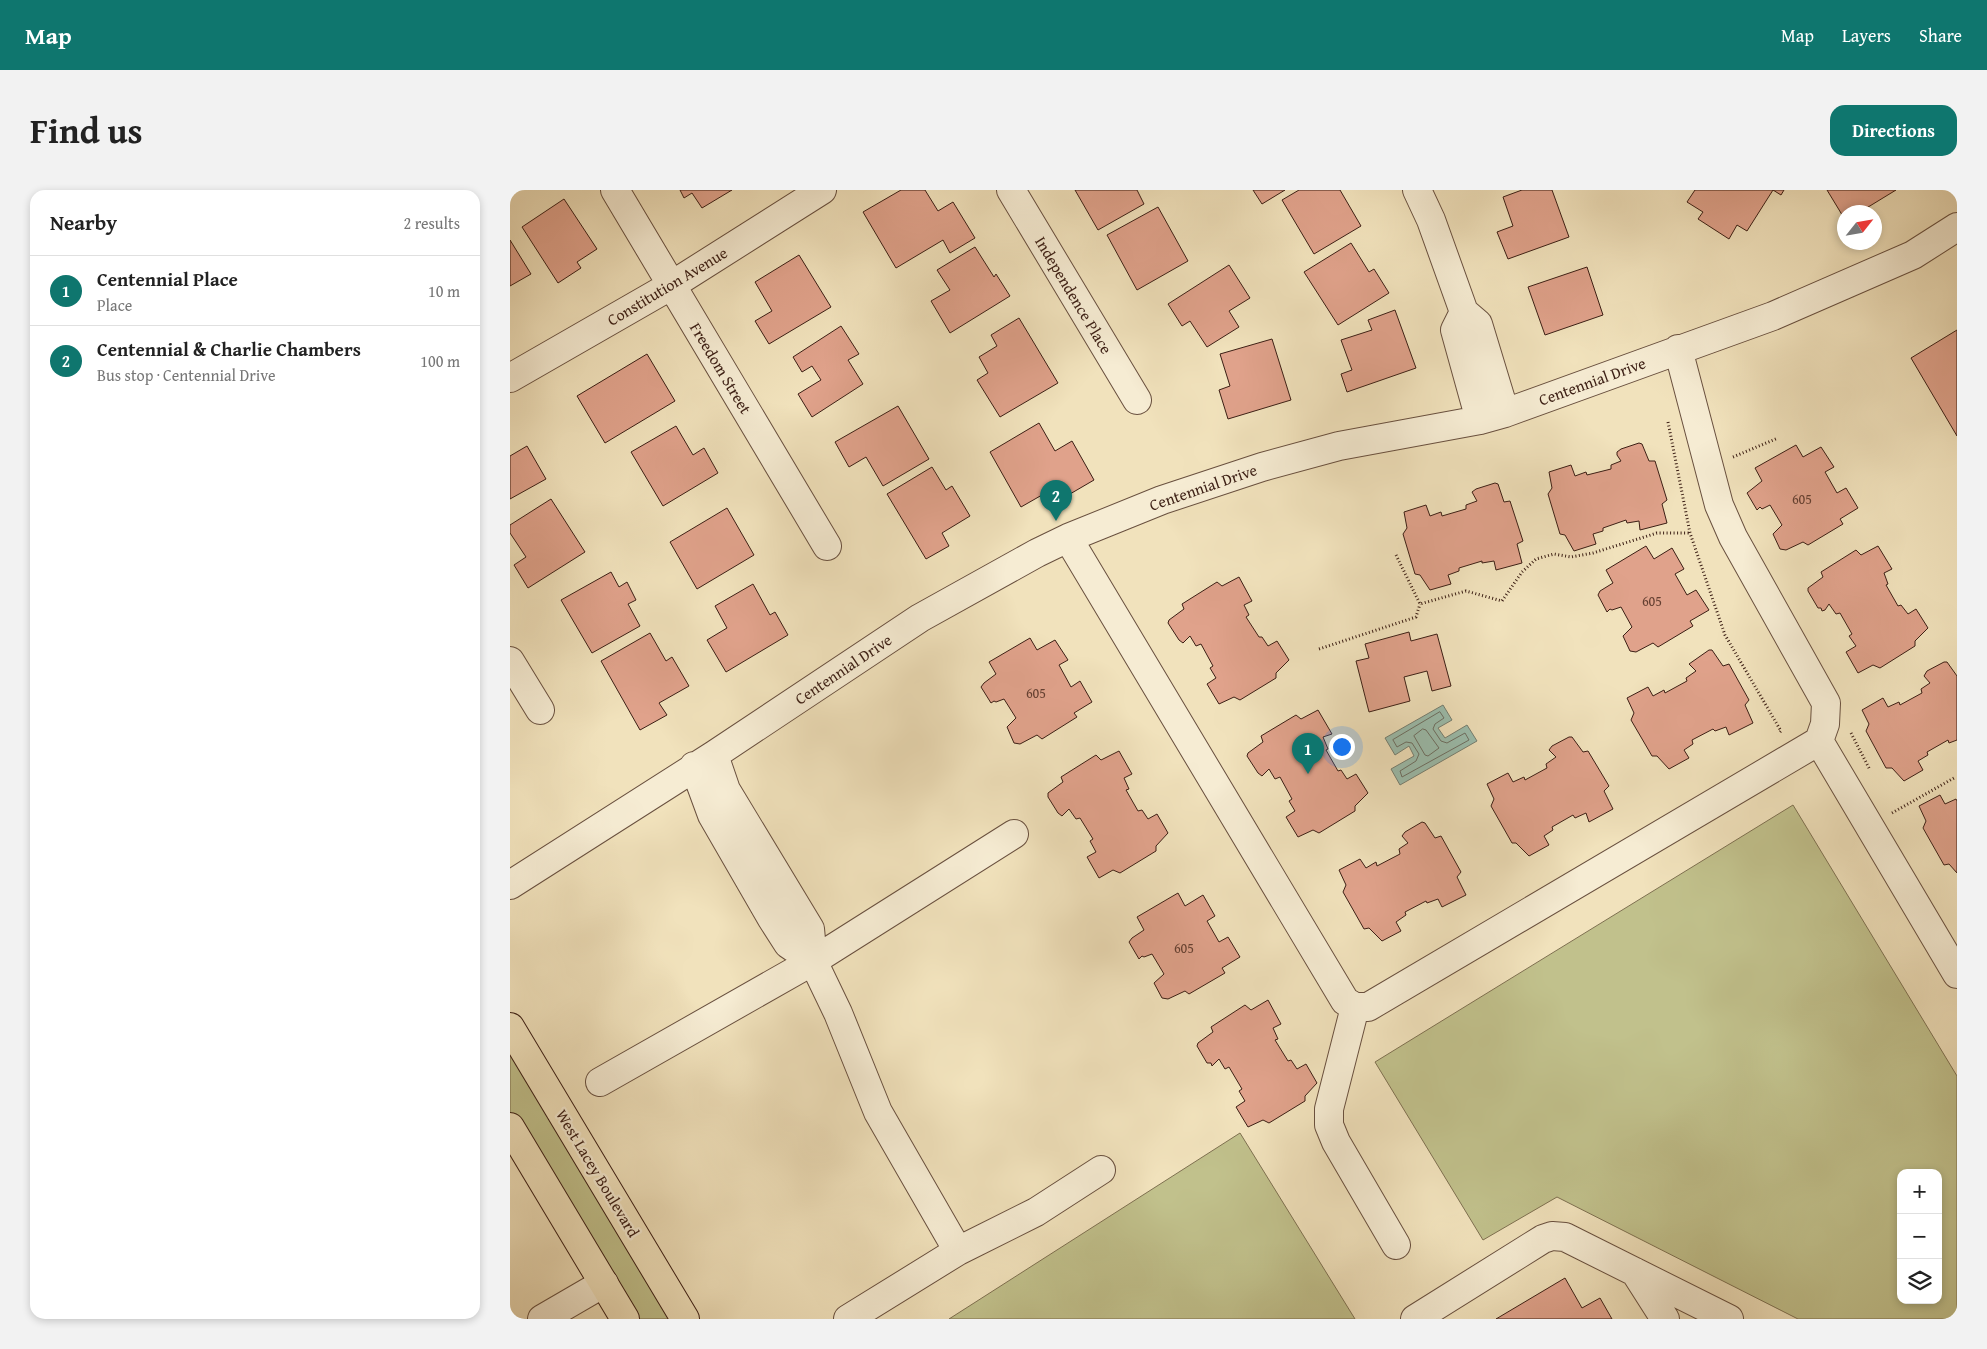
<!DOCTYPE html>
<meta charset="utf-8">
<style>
body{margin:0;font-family:"Gentium Book Plus",serif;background:#f2f2f2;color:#222}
.controls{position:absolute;right:15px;bottom:15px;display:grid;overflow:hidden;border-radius:10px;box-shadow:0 2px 8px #0003}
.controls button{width:45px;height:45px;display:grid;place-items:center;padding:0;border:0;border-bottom:1px solid #e0e0e0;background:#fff;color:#222;font:25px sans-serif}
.compass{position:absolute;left:1327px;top:15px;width:45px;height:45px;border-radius:50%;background:#fff;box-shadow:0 2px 8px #0003;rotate:59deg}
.you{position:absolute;left:831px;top:556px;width:18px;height:18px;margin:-12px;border:4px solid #fff;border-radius:50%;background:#1a73e8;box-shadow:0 0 0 8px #1a73e833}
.badge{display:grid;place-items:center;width:32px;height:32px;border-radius:50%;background:#0f766e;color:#fff;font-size:16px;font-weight:700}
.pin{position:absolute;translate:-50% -41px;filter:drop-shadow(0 1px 2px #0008)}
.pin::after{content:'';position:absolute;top:26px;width:18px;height:15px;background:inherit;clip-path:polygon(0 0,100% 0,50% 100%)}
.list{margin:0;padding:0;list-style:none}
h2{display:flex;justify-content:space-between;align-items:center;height:65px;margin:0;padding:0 20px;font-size:21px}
h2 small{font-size:16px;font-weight:400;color:#767676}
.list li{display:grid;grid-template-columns:32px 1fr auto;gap:15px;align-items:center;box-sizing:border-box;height:70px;padding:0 20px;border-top:1px solid #e0e0e0}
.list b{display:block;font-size:19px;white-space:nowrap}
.list p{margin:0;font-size:16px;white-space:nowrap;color:#767676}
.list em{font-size:16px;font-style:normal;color:#767676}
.icon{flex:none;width:28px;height:28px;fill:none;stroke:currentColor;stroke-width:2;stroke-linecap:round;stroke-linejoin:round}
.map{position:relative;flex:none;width:1447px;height:1129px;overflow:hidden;border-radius:15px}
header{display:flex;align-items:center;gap:30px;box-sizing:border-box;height:70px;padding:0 25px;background:#0f766e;color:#fff}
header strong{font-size:24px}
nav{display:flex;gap:28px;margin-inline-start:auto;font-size:18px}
.intro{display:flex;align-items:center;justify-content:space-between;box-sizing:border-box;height:120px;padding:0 30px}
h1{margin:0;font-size:35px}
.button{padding:12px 22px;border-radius:15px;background:#0f766e;color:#fff;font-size:18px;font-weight:700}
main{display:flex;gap:30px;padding:0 30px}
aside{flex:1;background:#fff;border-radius:15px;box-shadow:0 2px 8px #0003}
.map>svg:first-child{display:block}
</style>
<header>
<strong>Map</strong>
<nav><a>Map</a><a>Layers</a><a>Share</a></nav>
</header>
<div class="intro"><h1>Find us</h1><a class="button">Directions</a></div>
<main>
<aside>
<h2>Nearby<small>2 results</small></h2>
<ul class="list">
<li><span class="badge">1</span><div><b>Centennial Place</b><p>Place</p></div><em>10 m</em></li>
<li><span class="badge">2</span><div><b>Centennial &amp; Charlie Chambers</b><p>Bus stop · Centennial Drive</p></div><em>100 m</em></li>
</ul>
</aside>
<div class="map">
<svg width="1447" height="1129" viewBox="0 0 1447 1129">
<rect width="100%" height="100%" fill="#f1e2bc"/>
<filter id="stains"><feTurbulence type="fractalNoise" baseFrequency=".004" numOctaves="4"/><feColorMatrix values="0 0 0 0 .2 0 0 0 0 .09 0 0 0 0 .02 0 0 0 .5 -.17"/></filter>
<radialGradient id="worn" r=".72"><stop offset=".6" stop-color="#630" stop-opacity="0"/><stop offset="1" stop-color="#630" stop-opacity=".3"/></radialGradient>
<path fill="#c1c18c" stroke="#7e7050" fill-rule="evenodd" d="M1283,615l164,271v243h-159l-241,-122 -74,43 -108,-178zM1391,983h37v127h-37z
M0,837l175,292h-60l-115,-192z
M730,943l115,186h-406z"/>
<path fill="#9bbeae" stroke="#757e71" d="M933,515l9,15 -14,8 7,10 22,-13 10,16 -77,44 -9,-16 23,-13 -5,-10 -14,9 -10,-17z"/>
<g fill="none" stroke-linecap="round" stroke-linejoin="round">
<path stroke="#6c6e62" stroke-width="1" d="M930,522l4,6 -9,6 -2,5 8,12 6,2 18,-10 4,7 -67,37 -2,-6 16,-10 3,-7 -7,-11 -6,-1 -9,5 -4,-7z
M913,539l3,1 13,18 -11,8 -3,-1 -11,-19z"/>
</g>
<path fill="#e0a28b" stroke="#3c1f15" d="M170,0h52l-30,18 -10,-15 -8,5z
M391,0h24l13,21 15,-9 22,36 -25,15 -7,-13 -47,28 -33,-56z
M565,0h62l7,14 -46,26z
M743,0h32l-23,14z
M789,0h41l21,36 -47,28 -32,-54z
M1012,0h30l17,47 -61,22 -11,-27 16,-6 -10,-29z
M1185,0h89l-3,5 -8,-5 -26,41 -10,-6 -8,14 -31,-20 5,-7 -16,-10z
M1317,0h69l-36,22h-16v6z
M54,9l33,50 -20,13 4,6 -23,15 -36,-56z
M648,17l30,54 -51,29 -30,-55z
M0,50l21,34 -21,12z
M841,53l18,29 5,-3 15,24 -51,32 -34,-53z
M465,57l19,30 2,-3 14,22 -60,37 -19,-32 19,-11 -13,-20z
M289,65l32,52 -62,37 -14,-23 17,-10 -17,-29z
M719,75l21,33 -21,13 10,16 -32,20 -17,-26 -8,5 -14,-22z
M1077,77l16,48 -58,20 -17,-48z
M885,120l21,58 -69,24 -6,-18 11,-4 -11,-30 31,-10 -4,-10z
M509,128l39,65 -58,34 -23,-37 11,-7 -9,-16 18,-11 -6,-11z
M331,136l18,28 -11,6 15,24 -51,33 -14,-23 23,-14 -9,-14 -10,6 -9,-15z
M1447,140v106l-46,-78z
M762,149l19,61 -63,19 -9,-29 11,-4 -10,-32z
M137,164l28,47 -70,42 -28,-47z
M388,216l31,53 -46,27 -17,-29 -17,10 -14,-25z
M529,233l16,28 17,-10 22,39 -24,14 -7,-11 -42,24 -31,-55z
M166,236l17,29 11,-7 14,25 -55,33 -32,-54z
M1129,253l3,1 7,17h6l12,39 -5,4 5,19 -27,7 -1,-9 -12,2 -1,-3 -23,8v3l-10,3 3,10 -22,7 -9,-16 -5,-1 -12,-40 4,-6 -3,-16 22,-7 4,11 11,-4 1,3 24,-6v-4l10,-4 -4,-6v-3l4,-3z
M1286,255l7,12 18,-10 13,20 -9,5 12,21 9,-5 12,20 -18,11 3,5 -35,21 -5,-3 -17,8 -6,-1 -7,-15 9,-9 -12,-20 -8,4 -2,-2 -3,3 -10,-17 15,-12 -7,-13z
M17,256l19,33 -36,20v-43z
M422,277l14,23 6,-4 18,30 -28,17 7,13 -23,13 -39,-65z
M985,293l3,1 6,18 6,-1 13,40 -6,3 5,19 -26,7 -2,-9 -12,2v-2l-23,7v3l-11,4 3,9 -21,6 -10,-15 -5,-1 -12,-40 4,-6 -3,-16 22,-7 4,11 11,-4 1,4 24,-7v-4l11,-4 -5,-9 4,-3z
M41,309l34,53 -57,36 -14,-23 12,-8 -16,-24v-8z
M217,318l27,47 -57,34 -27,-47z
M1136,356l8,13 18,-11 12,21 -9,5 12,21 9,-5 13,20 -19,11 3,5 -35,21 -5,-4 -17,9 -6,-1 -7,-15 9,-9 -11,-20 -9,3 -2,-1 -3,3 -9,-17 2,-4 13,-8 -7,-13z
M1368,356l14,23 -8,4 4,11 -2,1 12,21 3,-1 7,9 8,-5 12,19 -13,13v5l-35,22 -7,-3 -15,8 -12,-21 10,-6 -7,-10 3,-2 -12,-21 -4,1 -7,-10 -4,6 -3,1 -1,-3h-3l-10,-17v-3l15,-11 -2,-5 35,-22 5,5z
M101,382l8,15 8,-5 9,18 -8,4 12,22 -48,27 -31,-53z
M729,387l13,24 -8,4 5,10 -3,2 13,20h3l6,9 9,-5 12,19 -13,13v5l-36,22 -6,-3 -15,7 -12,-20 9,-6 -6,-10 3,-2 -12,-22 -5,2 -6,-10 -7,7 -4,-3 -11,-17 1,-3 15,-11 -2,-5 35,-22 5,4z
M243,394l17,31 5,-3 13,23 -62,37 -19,-32 20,-12 -12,-22z
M899,442l2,9 26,-7 14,52 -19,5 -5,-20 -23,6 6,24 -41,11 -13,-51 13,-3 -4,-14z
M140,443l16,28 6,-4 17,29 -30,17 8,12 -27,15 -39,-69z
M520,448l7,12 18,-10 13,20 -9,5 12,22 9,-6 12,21 -18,11 3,4 -35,22 -5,-4 -17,9 -6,-1 -7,-16 9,-9 -12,-19 -8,3 -2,-1 -3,2 -10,-16 3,-4 12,-9 -7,-12z
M1199,460h3l11,16 6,-2 20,36 -4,5 8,18 -24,12 -3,-8 -11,4 -2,-2 -21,11 1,4 -9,6 5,8 -20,11 -12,-13h-5l-21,-36 3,-7 -7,-15 21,-11 5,9 11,-6 1,3 22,-12 -1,-3 10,-7 -7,-7z
M1434,472h3l10,14v64l-8,3 -1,-3 -21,12 1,3 -10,6 5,9 -19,11 -12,-13h-6l-20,-37 3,-7 -7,-14 21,-12 5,9 11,-5 1,3 22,-12 -1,-4 9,-6 -6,-7 3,-5z
M808,520l14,24 -9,3 5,12 -2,1 12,21 3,-1 6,9 9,-5 12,19 -13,13v5l-36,22 -6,-3 -15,7 -12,-20 9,-6 -6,-10 3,-2 -12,-22 -5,2 -6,-10 -7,7 -4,-3 -11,-17 1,-3 15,-11 -2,-6 35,-21 5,4z
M1059,547h3l11,15 5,-1 21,35 -5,5 9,18 -24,13 -3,-9 -11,5 -2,-3 -21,12 1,3 -9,6 5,9 -20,11 -13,-13h-4l-21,-37 3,-7 -7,-15 21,-11 5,9 11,-5 1,3 22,-12 -1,-4 10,-7 -7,-7 3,-4z
M609,561l13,23 -8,4 5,11 -3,1 12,21 4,-1 6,9 9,-5 11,19 -12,13v5l-36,22 -7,-3 -14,8 -12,-21 9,-5 -6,-11 3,-2 -13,-21 -4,1 -7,-10 -7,7 -4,-3 -10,-16v-4l15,-11 -2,-5 35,-22 5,5z
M1430,605l5,9 11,-5 1,2v72l-8,-9 -5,1 -21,-37 3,-7 -7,-15z
M912,632l3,1 10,15 6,-2 20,36 -4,5 9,18 -24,12 -4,-8 -11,4 -1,-2 -21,11 1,3 -10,7 5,9 -19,10 -13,-13 -5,1 -21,-37 3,-7 -7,-15 21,-11 6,9 10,-6 1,4 23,-12 -1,-5 9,-6 -6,-7 3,-4z
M668,703l7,13 18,-11 12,21 -8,5 12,21 9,-5 12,20 -18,11 3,5 -36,21 -4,-3 -17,8 -6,-1 -8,-15 10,-9 -12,-20 -8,3 -2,-1 -3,3 -10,-17 3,-4 12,-8 -7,-13z
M758,810l13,24 -8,4 5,11 -3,1 13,21 3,-1 6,9 9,-5 11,19 -12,13v5l-36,22 -6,-3 -15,7 -12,-20 9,-6 -6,-10 3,-2 -13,-22 -4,2 -6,-10 -7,7 -1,-3h-4l-10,-17 1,-3 15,-11 -2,-5 34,-22 6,5z
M1055,1088l17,30 18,-10 12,21h-116z"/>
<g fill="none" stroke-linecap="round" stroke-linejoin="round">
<g stroke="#69503f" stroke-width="30">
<path id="minor" d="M105,0l212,356
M501,0l126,210
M907,0l14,30 33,92 14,12 27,89
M954,122l-9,18 25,90
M0,188l162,-93 150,-95
M558,348l277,463 10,6h13l451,-266 6,-17 1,-21 -93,-166 -14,-32 -41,-156
M0,471l30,49
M1309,551l138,233
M204,565l12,35 84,139 3,32 25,52 40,99 80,139
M184,576l18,49 60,104 16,25 25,17
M0,695l204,-130 206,-137 117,-65 31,-15 94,-38 100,-33 77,-21 141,-26 25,-7 268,-97 140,-61 44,-28
M845,817l-26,102v16l7,17 60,103
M90,892l213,-121 201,-127
M1125,1082l30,47
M32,1129l62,-36
M338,1129l110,-68 78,-39 65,-42
M905,1129l128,-80 9,-3 13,1 164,82"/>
</g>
<g stroke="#3c1f15" stroke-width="30">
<path id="major" d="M0,837l175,292
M0,937l115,192"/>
</g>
<path stroke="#3c1f15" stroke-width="3" stroke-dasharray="1 2.5" stroke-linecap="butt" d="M1158,232l22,111 35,102 56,96 -1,1
M1223,267l45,-19
M886,365l24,49 46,-13 36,10 20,-29 14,-13 18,-5 17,3 22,-4 64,-20h33
M809,459l97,-32 4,-13
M1341,543l19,37
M1382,623l62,-35"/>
<use href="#minor" stroke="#f6ecd3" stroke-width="28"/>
<use href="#major" stroke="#f1e2bc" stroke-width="28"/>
</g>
<g text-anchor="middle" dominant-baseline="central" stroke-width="4.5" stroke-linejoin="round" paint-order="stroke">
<g font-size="14" fill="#654032">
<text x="1292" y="309">605</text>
<text x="1142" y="411">605</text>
<text x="526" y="503">605</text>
<text x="674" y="758">605</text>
</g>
<g font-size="16" fill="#3c1f15" stroke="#f6ecd3">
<text transform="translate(157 96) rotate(-31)">Constitution Avenue</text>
<text transform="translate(564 105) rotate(59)">Independence Place</text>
<text transform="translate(211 178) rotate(59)">Freedom Street</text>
<text transform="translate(1082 191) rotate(-20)">Centennial Drive</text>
<text transform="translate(693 297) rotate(-19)">Centennial Drive</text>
<text transform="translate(333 479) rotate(-34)">Centennial Drive</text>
<text transform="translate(88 983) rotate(59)">West Lacey Boulevard</text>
</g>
</g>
<rect width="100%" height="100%" filter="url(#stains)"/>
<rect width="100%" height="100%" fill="url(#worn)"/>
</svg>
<div class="controls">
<button>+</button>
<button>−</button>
<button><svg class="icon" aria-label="layers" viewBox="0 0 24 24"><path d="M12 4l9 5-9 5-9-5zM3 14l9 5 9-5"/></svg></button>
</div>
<svg class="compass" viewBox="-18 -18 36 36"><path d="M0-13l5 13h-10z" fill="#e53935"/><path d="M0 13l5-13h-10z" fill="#767676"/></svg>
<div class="you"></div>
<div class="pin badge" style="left:798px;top:584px">1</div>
<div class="pin badge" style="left:546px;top:331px">2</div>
</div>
</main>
